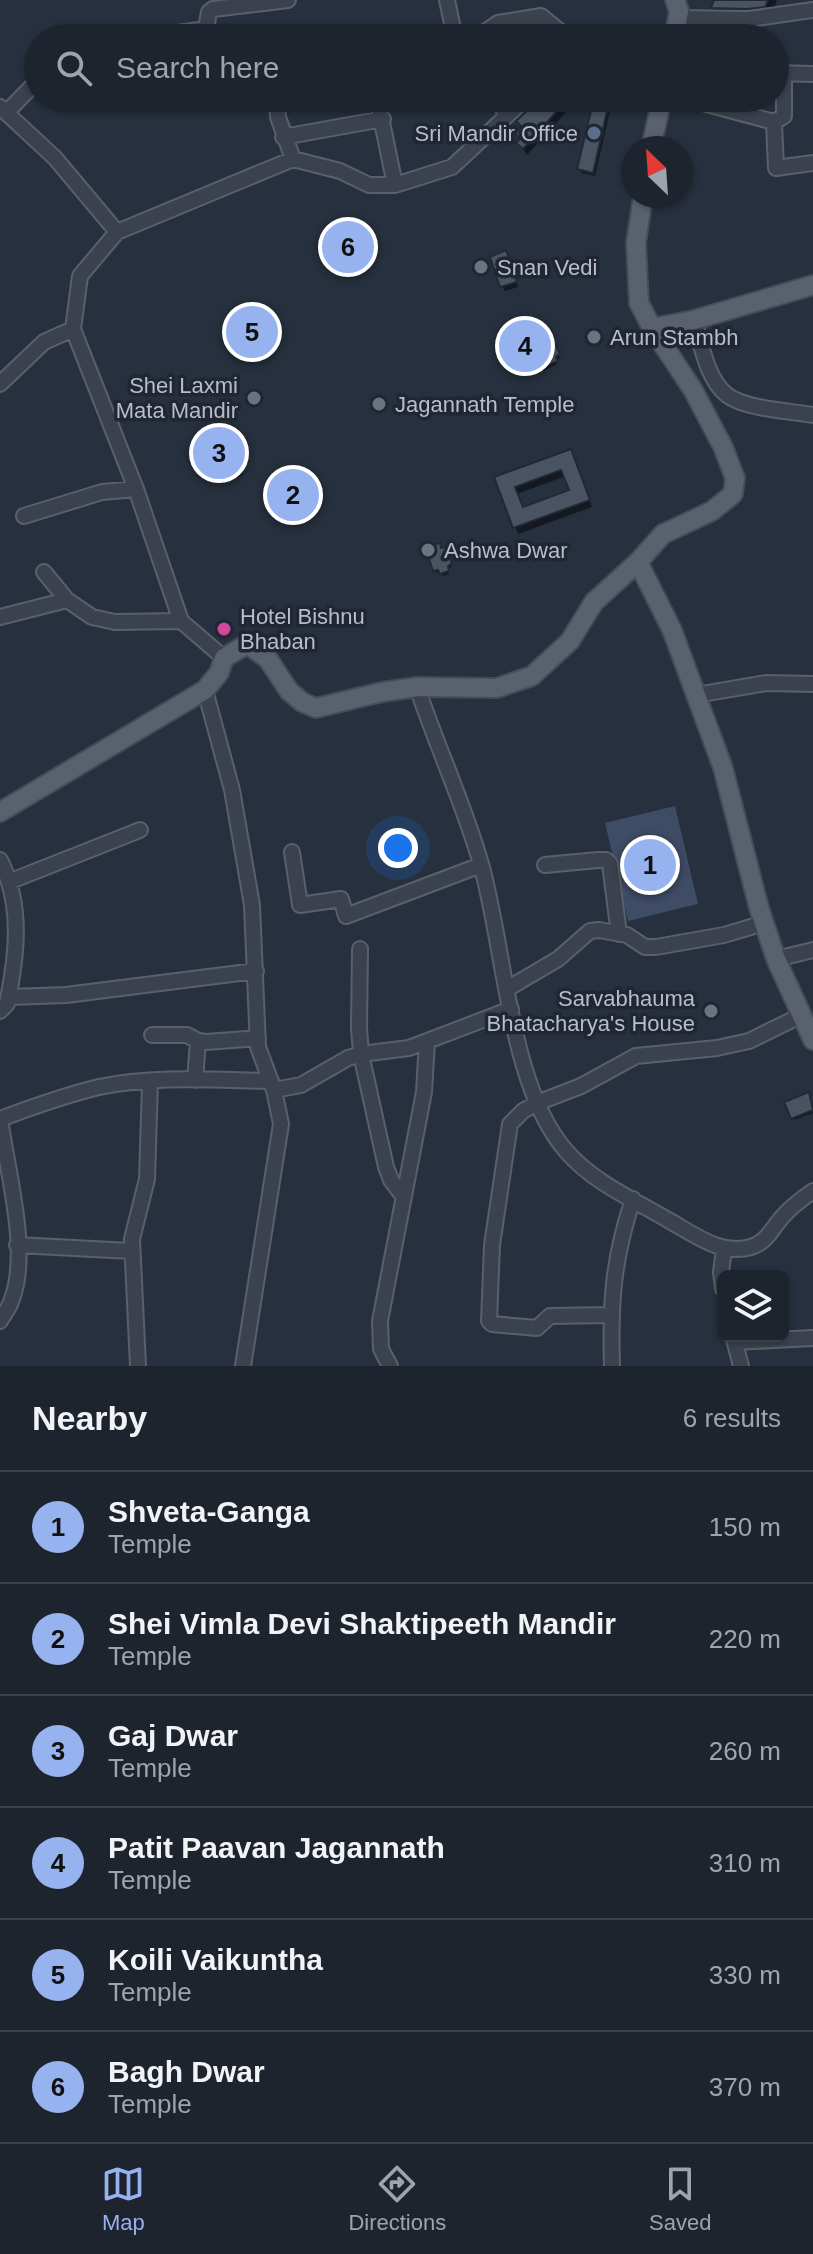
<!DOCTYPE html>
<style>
body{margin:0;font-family:Helvetica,sans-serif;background:#2a303a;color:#f1f3f6}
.controls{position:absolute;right:24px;bottom:24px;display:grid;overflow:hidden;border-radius:12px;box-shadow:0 2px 6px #0004}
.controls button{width:72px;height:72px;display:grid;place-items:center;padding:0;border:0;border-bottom:2px solid #3b414a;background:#1d242e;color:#f1f3f6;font:40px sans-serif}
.compass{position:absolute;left:621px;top:136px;width:72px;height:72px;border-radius:50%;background:#1d242e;box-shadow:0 2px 6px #0004;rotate:335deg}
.you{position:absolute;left:398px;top:848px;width:28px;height:28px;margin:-20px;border:6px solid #fff;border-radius:50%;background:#1a73e8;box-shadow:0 0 0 12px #1a73e833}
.badge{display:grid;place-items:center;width:52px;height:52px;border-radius:50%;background:#96b3ef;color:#111;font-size:26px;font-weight:700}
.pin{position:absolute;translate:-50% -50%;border:4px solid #fff;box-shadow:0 2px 8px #0006}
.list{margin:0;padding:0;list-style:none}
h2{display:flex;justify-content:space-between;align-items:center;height:104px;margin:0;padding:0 32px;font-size:34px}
h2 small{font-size:26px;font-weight:400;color:#a0a4aa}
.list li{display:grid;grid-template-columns:52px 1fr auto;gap:24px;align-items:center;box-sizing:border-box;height:112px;padding:0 32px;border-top:2px solid #3b414a}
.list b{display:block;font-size:30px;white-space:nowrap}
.list p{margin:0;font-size:26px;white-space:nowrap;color:#a0a4aa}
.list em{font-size:26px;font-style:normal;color:#a0a4aa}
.icon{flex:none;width:44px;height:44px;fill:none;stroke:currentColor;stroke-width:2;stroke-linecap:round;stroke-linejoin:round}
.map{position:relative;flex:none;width:813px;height:1366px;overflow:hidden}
.search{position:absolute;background:#1d242e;box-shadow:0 2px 6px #0004;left:24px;right:24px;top:24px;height:88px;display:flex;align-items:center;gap:20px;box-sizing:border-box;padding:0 28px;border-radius:44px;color:#a0a4aa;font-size:30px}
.sheet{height:776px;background:#1d242e}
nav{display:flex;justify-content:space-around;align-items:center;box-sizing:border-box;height:112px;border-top:2px solid #3b414a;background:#1d242e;font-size:22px;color:#a0a4aa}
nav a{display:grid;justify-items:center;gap:4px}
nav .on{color:#96b3ef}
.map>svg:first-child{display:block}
</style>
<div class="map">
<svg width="813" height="1366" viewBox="0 0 813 1366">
<rect width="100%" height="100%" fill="#27303e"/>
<path fill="#3f4c65" d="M675,806l23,98 -70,17 -23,-98z"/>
<path fill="#0007" fill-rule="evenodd" d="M716,0h61l-6,17 -52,2 -6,-11z
M540,98h39l-52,57 -8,-12 3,-15 -4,-7z
M596,98h17l-18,78 -13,-3 -3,-4z
M508,257l10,30 -13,4 -3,-5z
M556,350l4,8 -5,2 2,4 -14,7 -2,-4 -5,2 -5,-11z
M239,457l5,11 -3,1 2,6 -13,5 -9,-15z
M574,458l18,49 -74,27 -21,-56zM566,476l5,15 -48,18 -6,-15z
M441,550l5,1 6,16 -5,2 2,5 -6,2 -2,-4 -5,1 -1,-3z
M808,1095l5,18 -19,7 -7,-16z"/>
<path fill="#495362" stroke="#222935" stroke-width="2" fill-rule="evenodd" d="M714,0h54l-3,7 -17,2 -37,-1z
M536,98h33l-46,51 -7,-6 4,-4 -5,-6 6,-7 -5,-5 17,-16z
M594,98h16l-17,75 -16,-4z
M365,235l1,4 4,-2 7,18 -4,2 1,4 -10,3 -1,-4 -5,2 -7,-18 5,-2 -2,-3z
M506,250l11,32 -17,5 -10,-30z
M549,343l2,4 5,-2 4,9 -4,3 2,4 -18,8 -2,-4 -5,3 -5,-10 5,-3 -2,-4z
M571,449l19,51 -77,28 -19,-51zM561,470l8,20 -46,17 -8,-20z
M235,451l2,5 3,-2 4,11 -3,1 2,5 -16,7 -9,-14 3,-1 -2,-5z
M440,543l1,5 5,-2 6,18 -4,2 1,5 -9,3 -2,-4 -5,1 -6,-18 4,-1 -2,-6z
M809,1092l4,18 -22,9 -7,-17z"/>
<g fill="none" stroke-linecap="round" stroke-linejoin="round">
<g stroke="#59606c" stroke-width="18">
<path id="minor" d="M447,0l8,38
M678,18l71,1 64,-9
M143,38l63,-9 3,-17 4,-3 75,-9
M482,38v-4l16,-11 43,-7 27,22
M775,73l38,1
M784,74v42l-10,6 2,46 37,-5
M277,98l1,19 15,42
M377,98l18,87
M498,98l8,17
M684,98l90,24
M0,107l55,51 62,74
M7,112l31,-32
M283,137l100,-18
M694,320c7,23 13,60 33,75 18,14 63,16 86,20
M0,384l44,-42 29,-13
M24,516l78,-24 34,-3
M67,600l25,17 23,5 66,-1
M0,617l67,-17 -23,-28
M224,658l-43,-37 -45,-132 -63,-160 7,-53 37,-44 176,-73 47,12 29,14h26l57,-18 74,-69
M417,687c20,60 47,117 64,177 24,84 28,223 86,288 26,30 67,48 101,68 26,14 52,36 83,27 17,-5 22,-21 34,-33 8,-9 18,-16 28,-23
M205,690l27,100 20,115 6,142 16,43 7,34 -38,242
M696,695l70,-12 47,1
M292,852l8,53 41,-6 5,17 135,-51
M0,860c23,45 17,95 7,144l-7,7
M545,865l53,-5h8l4,4 9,70
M11,881l129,-51
M360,949l-1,79 2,26 25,113 5,13 12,16
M776,959l37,-9
M507,989l51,-30 32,-28 9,-1 28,5 18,12h11l68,-12 40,-12
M9,997l57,-2 190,-24
M152,1035h35l11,6 8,1 52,-4
M195,1080l3,-39
M274,1090l27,-5 47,-27 13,-4 48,-6 102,-39
M17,1245l114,6
M723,1289l-2,-17 3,-23
M610,1315l-60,1 -13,12 -45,-4 -3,-3 3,-76 18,-121 13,-13 14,-8 44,-17 55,-30 81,-8 32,-7 53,-26
M0,1321c4,-7 10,-14 12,-22 18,-48 -5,-129 -12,-180 32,-12 66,-24 99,-32 55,-12 116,-7 172,-6
M733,1336l8,30
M735,1342l78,-4
M138,1366l-6,-127 15,-60 3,-97
M390,1366l-9,-17 -1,-28 44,-229 3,-51
M612,1366c-2,-63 1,-107 21,-167"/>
</g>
<g stroke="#454b57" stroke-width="22">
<path id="major" d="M674,38l5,-27 -4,-11
M651,148l11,-50
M652,328l42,-8 119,-35
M638,562l34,68 51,138 36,140 17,51 37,81
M0,812l205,-122 14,-17 5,-15 23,-14 21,15 21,32 13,11 14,6 66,-16 35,-5 80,1 35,-12 38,-35 24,-39 44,-40 25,-28 49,-23 21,-17 2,-16 -12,-31 -30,-57 -41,-62 -13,-25 -3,-60 7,-47"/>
</g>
<use href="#minor" stroke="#3b424e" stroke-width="14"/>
<use href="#major" stroke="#5a616e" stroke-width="18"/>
</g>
<circle fill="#5c6f8a" stroke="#202733" stroke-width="3" cx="594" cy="133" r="8"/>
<g fill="#6b7280" stroke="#202733" stroke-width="3">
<circle cx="481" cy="267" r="8"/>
<circle cx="594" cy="337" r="8"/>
<circle cx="254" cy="398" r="8"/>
<circle cx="379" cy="404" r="8"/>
<circle cx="428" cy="550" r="8"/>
<circle cx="711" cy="1011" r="8"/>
</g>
<circle fill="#d1479c" stroke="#202733" stroke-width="3" cx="224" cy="629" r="8"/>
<g text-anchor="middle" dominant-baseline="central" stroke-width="7" stroke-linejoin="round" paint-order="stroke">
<g font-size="22" fill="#b8bdc9" stroke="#202733" text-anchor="start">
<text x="578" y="133" text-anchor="end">Sri Mandir Office</text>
<text x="497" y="267">Snan Vedi</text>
<text x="610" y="337">Arun Stambh</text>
<text x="238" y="385" text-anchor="end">Shei Laxmi<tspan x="238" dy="25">Mata Mandir</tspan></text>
<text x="395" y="404">Jagannath Temple</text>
<text x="444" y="550">Ashwa Dwar</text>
<text x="240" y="616">Hotel Bishnu<tspan x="240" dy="25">Bhaban</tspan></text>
<text x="695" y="998" text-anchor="end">Sarvabhauma<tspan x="695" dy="25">Bhatacharya's House</tspan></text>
</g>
</g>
</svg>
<div class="controls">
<button><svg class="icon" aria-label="layers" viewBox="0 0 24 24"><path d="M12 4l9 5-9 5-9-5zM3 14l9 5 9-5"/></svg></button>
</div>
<svg class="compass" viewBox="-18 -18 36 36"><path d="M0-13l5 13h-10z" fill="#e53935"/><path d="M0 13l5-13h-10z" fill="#a0a4aa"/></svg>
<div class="you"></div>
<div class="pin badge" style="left:650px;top:865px">1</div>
<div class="pin badge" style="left:293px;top:495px">2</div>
<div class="pin badge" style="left:219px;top:453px">3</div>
<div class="pin badge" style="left:525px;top:346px">4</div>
<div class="pin badge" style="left:252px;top:332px">5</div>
<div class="pin badge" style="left:348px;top:247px">6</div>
<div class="search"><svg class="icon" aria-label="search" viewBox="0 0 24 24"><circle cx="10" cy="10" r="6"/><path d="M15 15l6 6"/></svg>Search here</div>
</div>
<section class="sheet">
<h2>Nearby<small>6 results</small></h2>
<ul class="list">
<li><span class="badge">1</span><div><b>Shveta-Ganga</b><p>Temple</p></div><em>150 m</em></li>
<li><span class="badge">2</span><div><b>Shei Vimla Devi Shaktipeeth Mandir</b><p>Temple</p></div><em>220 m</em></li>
<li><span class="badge">3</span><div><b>Gaj Dwar</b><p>Temple</p></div><em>260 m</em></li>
<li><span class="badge">4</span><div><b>Patit Paavan Jagannath</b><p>Temple</p></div><em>310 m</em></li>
<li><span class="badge">5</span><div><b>Koili Vaikuntha</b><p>Temple</p></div><em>330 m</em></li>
<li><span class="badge">6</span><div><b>Bagh Dwar</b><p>Temple</p></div><em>370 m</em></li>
</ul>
</section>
<nav>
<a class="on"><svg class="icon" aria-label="map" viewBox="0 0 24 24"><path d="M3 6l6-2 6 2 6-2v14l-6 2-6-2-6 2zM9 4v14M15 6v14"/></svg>Map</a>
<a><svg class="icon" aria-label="directions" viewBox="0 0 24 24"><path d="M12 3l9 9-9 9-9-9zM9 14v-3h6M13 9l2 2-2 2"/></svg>Directions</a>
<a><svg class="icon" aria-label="saved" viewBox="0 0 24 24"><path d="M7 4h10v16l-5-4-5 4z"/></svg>Saved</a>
</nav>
